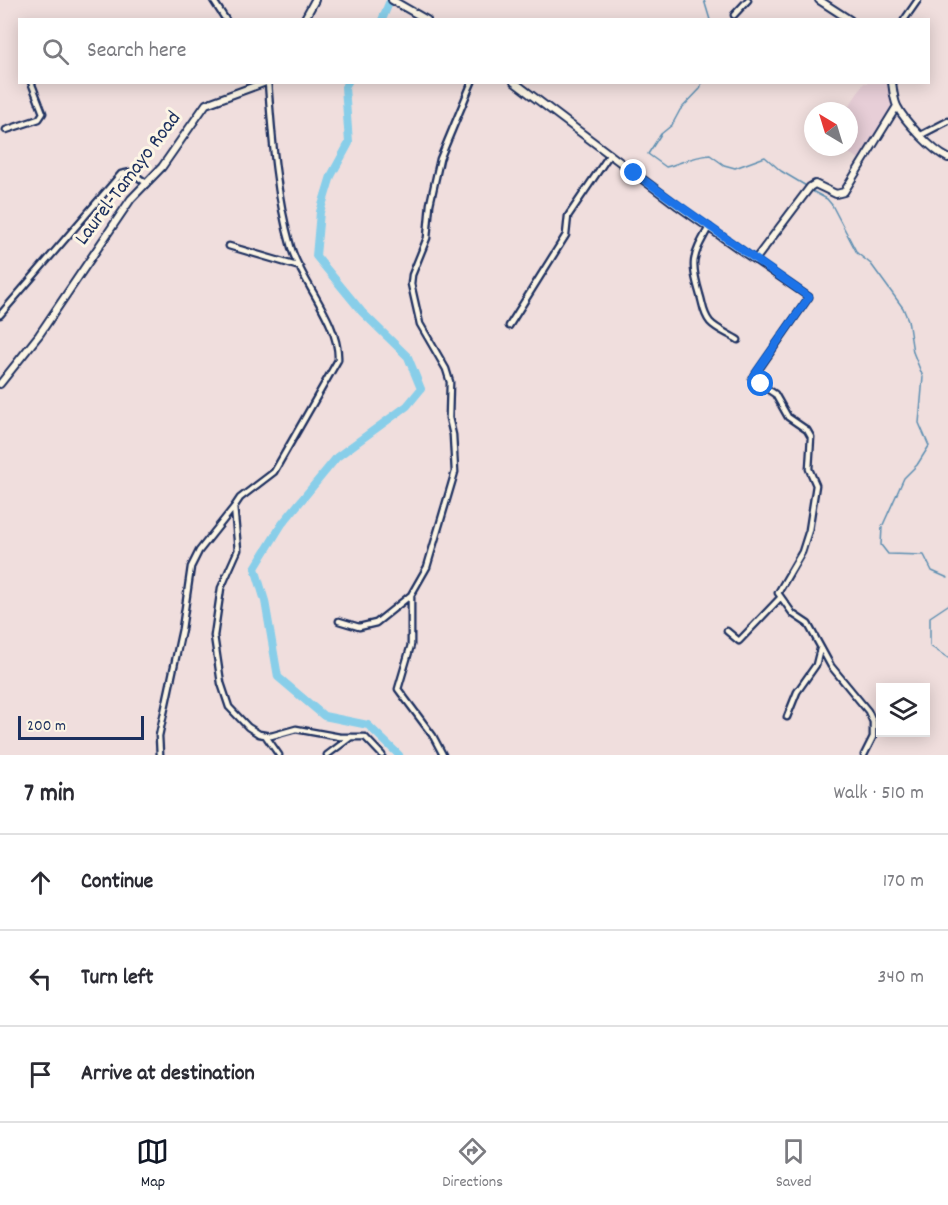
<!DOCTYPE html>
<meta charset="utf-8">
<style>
body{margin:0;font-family:Dekko,sans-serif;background:#f7f7f7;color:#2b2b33}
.controls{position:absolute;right:18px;bottom:18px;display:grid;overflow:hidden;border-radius:0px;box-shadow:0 3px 15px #0003}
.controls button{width:54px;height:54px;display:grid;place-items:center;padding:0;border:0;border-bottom:2px solid #e1e1e2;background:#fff;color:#2b2b33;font:30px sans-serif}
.compass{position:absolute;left:804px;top:102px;width:54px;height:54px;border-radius:50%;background:#fff;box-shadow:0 3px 15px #0003;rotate:322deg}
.scale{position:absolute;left:18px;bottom:15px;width:126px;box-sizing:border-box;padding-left:6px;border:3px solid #1b2f5e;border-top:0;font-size:16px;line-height:21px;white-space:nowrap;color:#1b2f5e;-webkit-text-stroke:4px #fcf5e5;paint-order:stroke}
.stop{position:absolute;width:18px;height:18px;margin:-14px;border:4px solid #1a73e8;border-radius:50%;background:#fff}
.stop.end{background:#1a73e8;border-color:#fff;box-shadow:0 2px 6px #0008}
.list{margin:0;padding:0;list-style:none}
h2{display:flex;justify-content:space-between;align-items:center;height:78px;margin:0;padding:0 24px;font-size:26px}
h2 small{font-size:20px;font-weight:400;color:#7c7c81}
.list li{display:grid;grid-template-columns:39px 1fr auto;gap:18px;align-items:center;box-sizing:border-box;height:96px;padding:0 24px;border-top:2px solid #e1e1e2}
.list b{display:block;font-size:22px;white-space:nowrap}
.list em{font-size:20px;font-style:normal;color:#7c7c81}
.icon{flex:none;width:33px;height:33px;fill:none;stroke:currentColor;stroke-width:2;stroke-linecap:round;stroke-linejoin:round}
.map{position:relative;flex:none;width:948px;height:755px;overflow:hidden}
.search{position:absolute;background:#fff;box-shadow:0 3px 15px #0003;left:18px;right:18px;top:18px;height:66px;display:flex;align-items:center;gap:15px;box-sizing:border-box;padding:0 21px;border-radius:0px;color:#7c7c81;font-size:22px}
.sheet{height:366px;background:#fff}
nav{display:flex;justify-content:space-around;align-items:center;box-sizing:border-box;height:84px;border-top:2px solid #e1e1e2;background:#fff;font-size:16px;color:#7c7c81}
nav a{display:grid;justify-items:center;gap:3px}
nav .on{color:#111827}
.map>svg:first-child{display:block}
</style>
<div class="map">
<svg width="948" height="755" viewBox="0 0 948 755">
<rect width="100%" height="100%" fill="#f0dedd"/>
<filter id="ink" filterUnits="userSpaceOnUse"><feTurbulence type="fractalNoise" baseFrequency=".0167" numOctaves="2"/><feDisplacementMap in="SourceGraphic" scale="12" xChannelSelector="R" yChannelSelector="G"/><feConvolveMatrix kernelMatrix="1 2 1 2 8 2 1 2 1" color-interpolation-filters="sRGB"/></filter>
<g filter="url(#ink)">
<path fill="#e7ced7" d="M864,83h26l5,23 -34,54 -23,-13h11v-36h-3z"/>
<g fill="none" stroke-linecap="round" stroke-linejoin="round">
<path stroke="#5c8eb1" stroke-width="1.5" d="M704,0l6,20
M702,82l-2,7 -20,21 -8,15 -11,9 -13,20 18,13c15,-4 28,-11 44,-12l14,10 11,3 30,-11 16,14 27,16
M812,191l15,8 5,6 25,48 14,11 32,44 5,12 5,32 10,25 -4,46 10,23 -12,19 -13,13 -22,49 -1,18 7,9 36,1 8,16 16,7
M948,605l-18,12v29l18,12"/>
<path stroke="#88cee9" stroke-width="8" d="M382,20l7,-17
M348,82l-3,5 4,56 -18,33 -11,36 -4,44 46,56 46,45 13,32 -14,17 -70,51 -55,67 -27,44 10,33 13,76 46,39 44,9 31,30"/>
<g stroke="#1b2f5e" stroke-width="9">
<path id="street" d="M213,0l13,20
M734,15l14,-15
M904,20l14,-20
M268,82c4,54 8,113 23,165 9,33 49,76 47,113l-64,112 -34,26 -6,9 4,43 -17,38 -7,48 7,47 8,24 19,20 11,7 12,2 25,-7 44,8h25l17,18
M6,130l33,-11 4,-6 -12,-31
M921,135l27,-14
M709,227c-17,31 -19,34 -9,68 3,9 3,19 10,27 6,7 19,12 28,18
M229,246l71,21
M755,260l54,37 -57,82 23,15 13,23 19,13 4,7 -2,32 7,16 -7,45 -7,22 -24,41 15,21 15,10 23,42 37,45 5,11v15l-9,18
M0,315l121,-141 10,-2 15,11
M509,326l57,-91 2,-19 42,-62
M411,595v50l-13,44 35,47 10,19
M339,621l20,6 17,-4 35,-28 16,-28 28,-95 -2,-37 -4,-17 1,-36 -4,-13 -26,-45 -9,-40 1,-9 15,-37 3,-34 10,-45 32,-77
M727,631l12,10 41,-43
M787,717l10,-25 19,-27 4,-16
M265,735l14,20
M160,755l-1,-19 23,-107 9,-62 8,-16 35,-44
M327,755l24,-18"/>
</g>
<g stroke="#1b2f5e" stroke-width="10">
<path id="secondary" d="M392,0l35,20
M819,0l31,20
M304,20l11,-20
M514,82l164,124 77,54 55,-73 5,-3 21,10 8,-2 53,-86
M892,82c1,8 2,18 5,24 8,16 36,45 51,52
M0,384l39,-49 92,-136 31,-32 44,-63 60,-22"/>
</g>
<use href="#street" stroke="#fcf5e5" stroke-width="4.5"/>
<use href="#secondary" stroke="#fcf5e5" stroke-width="6"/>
</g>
</g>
<g fill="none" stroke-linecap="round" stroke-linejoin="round" filter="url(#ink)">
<path stroke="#1a73e8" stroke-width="8" d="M634,173l175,124 -52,74 -5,8 9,5"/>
</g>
<g text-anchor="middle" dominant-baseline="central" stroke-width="6" stroke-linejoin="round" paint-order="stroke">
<g font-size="21" fill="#1b2f5e" stroke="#fcf5e5">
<text transform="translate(129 179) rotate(-53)">Laurel-Tamayo Road</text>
</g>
</g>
</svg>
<div class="controls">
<button><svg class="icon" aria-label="layers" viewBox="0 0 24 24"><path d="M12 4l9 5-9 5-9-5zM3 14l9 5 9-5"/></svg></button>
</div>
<svg class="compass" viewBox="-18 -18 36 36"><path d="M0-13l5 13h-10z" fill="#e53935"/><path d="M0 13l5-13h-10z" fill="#7c7c81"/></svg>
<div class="scale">200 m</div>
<div class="stop" style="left:761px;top:384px"></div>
<div class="stop end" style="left:634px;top:173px"></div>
<div class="search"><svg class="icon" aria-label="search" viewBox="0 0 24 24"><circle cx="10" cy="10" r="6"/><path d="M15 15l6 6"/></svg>Search here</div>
</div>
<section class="sheet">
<h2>7 min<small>Walk · 510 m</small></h2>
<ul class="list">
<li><svg class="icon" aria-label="ahead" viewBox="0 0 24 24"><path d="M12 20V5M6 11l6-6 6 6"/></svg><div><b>Continue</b></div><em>170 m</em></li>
<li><svg class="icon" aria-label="left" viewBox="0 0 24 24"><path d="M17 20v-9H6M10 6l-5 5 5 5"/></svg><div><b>Turn left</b></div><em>340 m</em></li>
<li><svg class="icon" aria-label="arrive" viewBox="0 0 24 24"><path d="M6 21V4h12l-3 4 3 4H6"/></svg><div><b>Arrive at destination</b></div></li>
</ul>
</section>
<nav>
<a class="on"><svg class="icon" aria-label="map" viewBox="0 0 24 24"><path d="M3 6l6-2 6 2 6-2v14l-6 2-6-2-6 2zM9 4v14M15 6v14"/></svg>Map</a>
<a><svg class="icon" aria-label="directions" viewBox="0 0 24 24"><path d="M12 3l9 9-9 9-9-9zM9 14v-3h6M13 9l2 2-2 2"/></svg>Directions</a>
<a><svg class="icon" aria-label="saved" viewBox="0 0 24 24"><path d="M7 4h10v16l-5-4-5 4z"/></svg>Saved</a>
</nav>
